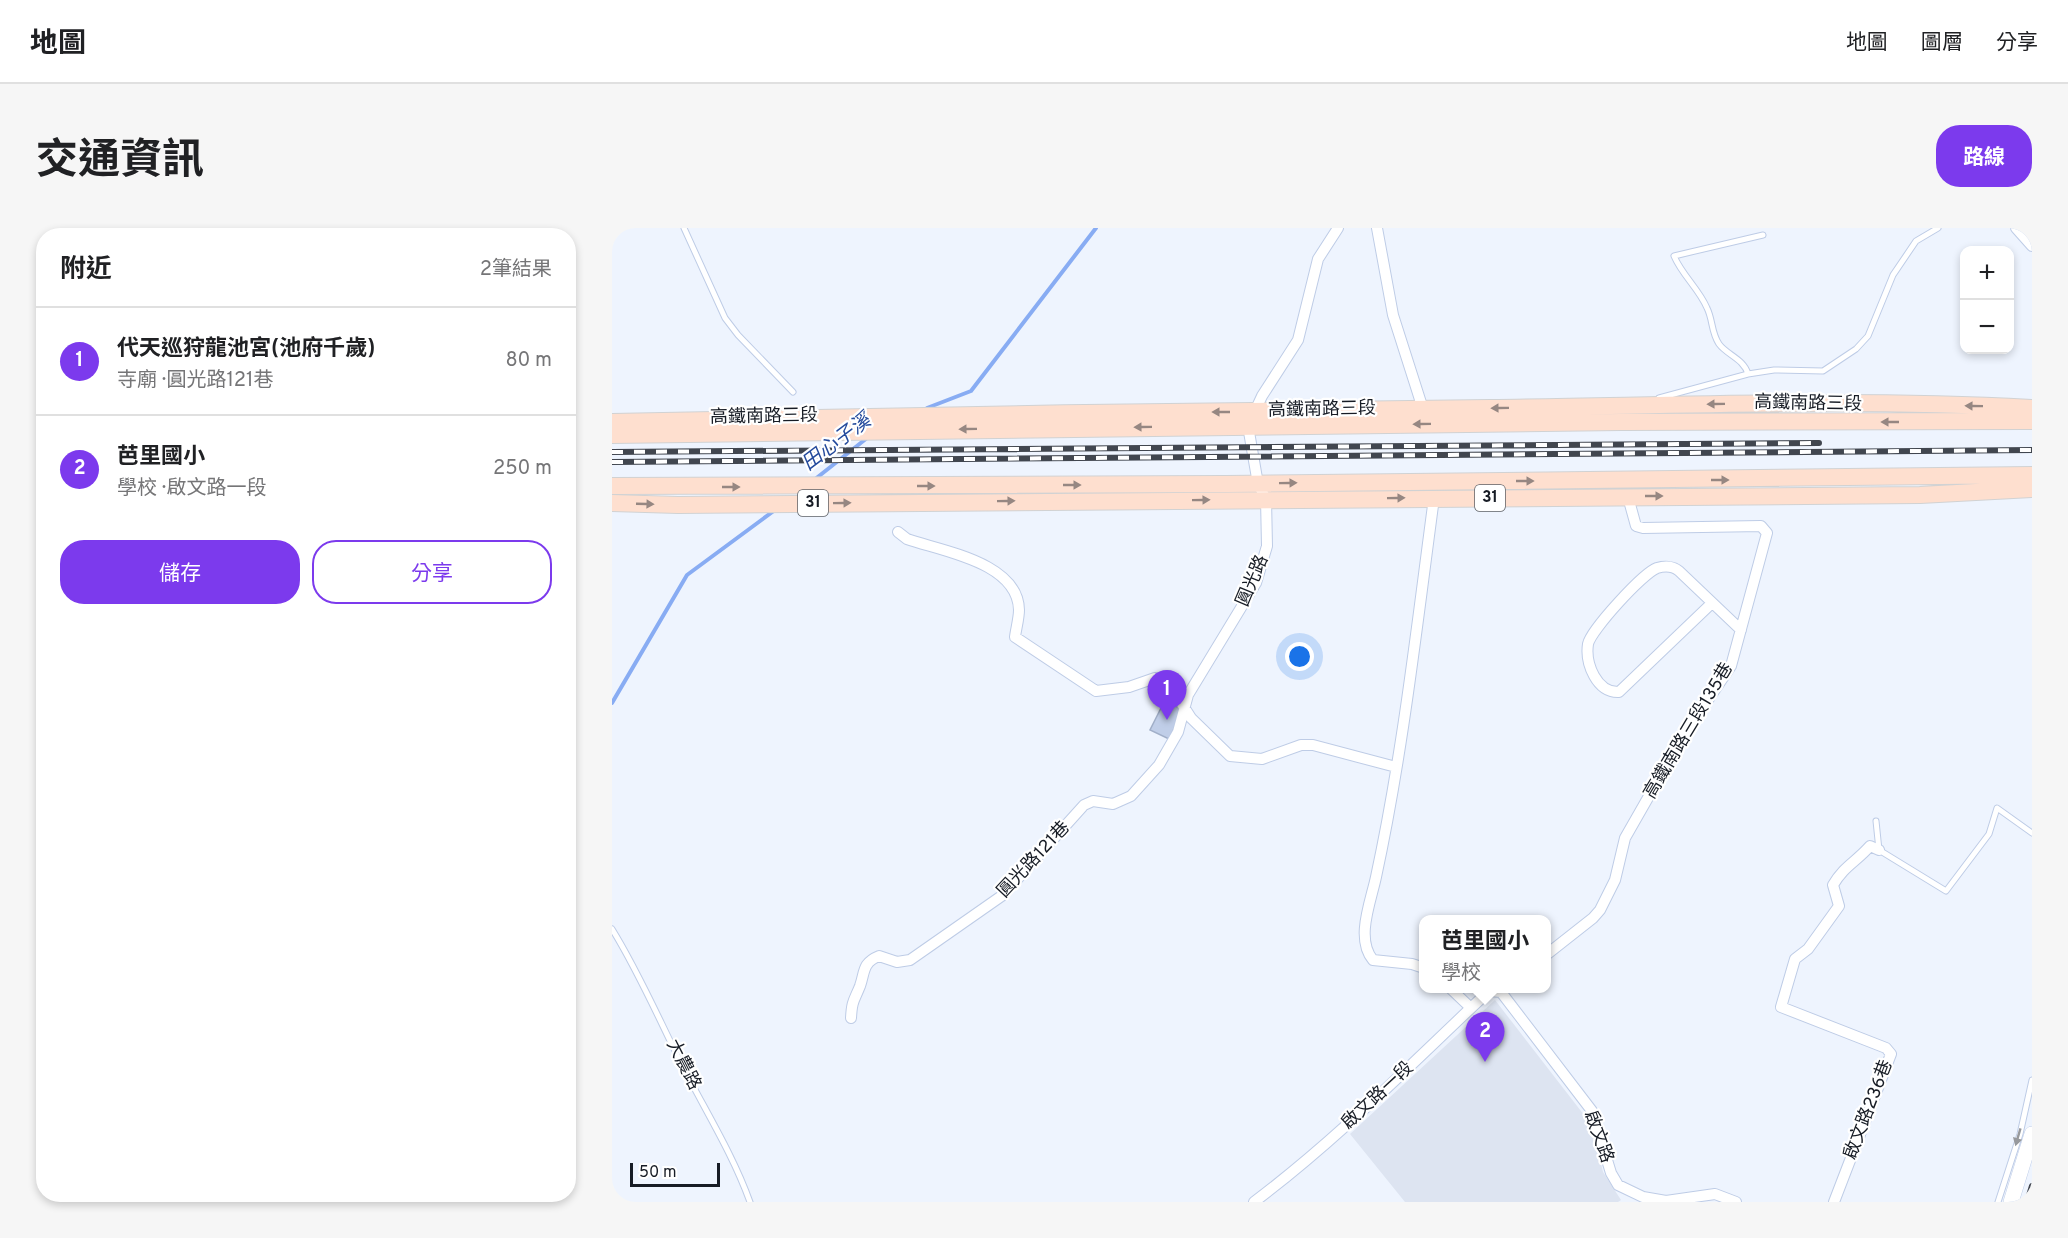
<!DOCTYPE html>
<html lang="zh-TW">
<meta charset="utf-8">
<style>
body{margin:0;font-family:Overpass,"Noto Sans TC",sans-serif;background:#f6f6f6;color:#202124}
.controls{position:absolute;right:18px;top:18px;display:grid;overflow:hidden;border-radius:12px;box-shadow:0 3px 9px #0003}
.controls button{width:54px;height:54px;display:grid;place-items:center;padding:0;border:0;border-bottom:2px solid #e0e0e0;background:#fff;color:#202124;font:30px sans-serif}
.scale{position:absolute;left:18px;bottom:15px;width:90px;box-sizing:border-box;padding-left:6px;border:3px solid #171c25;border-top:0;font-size:16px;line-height:21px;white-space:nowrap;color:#171c25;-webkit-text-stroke:4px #fff;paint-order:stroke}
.you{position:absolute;left:688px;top:429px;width:21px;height:21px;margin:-15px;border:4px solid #fff;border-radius:50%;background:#1a73e8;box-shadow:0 0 0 9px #1a73e833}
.badge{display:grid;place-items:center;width:39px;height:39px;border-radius:50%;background:#7c3aed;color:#fff;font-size:20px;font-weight:700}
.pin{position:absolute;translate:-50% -50px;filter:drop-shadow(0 2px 3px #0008)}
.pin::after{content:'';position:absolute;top:32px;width:21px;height:18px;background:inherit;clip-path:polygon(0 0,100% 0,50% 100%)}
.popup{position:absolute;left:807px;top:687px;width:132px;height:78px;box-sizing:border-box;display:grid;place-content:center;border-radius:12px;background:#fff;filter:drop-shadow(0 2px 4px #0005);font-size:20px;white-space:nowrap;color:#757577}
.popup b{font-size:22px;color:#202124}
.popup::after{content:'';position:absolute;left:50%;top:100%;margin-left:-12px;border:12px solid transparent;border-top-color:#fff}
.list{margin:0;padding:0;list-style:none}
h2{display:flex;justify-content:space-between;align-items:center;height:78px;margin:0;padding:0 24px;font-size:26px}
h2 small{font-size:20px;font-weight:400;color:#757577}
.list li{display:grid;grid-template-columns:39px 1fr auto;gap:18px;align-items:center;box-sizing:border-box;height:108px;padding:0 24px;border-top:2px solid #e0e0e0}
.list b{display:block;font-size:22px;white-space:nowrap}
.list p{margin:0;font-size:20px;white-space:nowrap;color:#757577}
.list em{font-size:20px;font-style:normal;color:#757577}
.actions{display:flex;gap:12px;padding:18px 24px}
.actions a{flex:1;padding:14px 0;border:2px solid #7c3aed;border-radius:24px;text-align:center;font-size:21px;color:#7c3aed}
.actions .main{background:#7c3aed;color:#fff}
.map{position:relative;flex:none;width:1420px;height:974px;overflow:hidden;border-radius:24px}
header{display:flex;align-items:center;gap:36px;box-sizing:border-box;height:84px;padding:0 30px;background:#fff;border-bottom:2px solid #e0e0e0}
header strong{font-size:28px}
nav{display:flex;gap:33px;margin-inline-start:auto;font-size:21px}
.intro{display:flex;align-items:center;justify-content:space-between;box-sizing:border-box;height:144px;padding:0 36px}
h1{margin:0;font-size:42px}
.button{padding:15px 27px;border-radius:24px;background:#7c3aed;color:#fff;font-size:21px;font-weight:700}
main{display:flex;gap:36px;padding:0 36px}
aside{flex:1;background:#fff;border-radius:24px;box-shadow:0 3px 9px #0003}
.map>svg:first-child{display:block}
</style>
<header>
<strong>地圖</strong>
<nav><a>地圖</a><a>圖層</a><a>分享</a></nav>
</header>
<div class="intro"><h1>交通資訊</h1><a class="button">路線</a></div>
<main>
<aside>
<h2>附近<small>2筆結果</small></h2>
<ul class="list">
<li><span class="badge">1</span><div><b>代天巡狩龍池宮(池府千歲)</b><p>寺廟 · 圓光路121巷</p></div><em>80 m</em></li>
<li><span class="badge">2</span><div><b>芭里國小</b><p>學校 · 啟文路一段</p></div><em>250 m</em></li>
</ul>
<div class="actions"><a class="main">儲存</a><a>分享</a></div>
</aside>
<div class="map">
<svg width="1420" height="974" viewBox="0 0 1420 974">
<rect width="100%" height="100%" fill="#eef4fe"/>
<path fill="#dde4f1" d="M883,772l96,124 12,48 18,28 -3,2h-213l-55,-68z"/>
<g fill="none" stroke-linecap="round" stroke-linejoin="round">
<path stroke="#88acf3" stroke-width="4" d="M315,180l44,-17 125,-163
M202,252l53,-42
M0,475l75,-128 88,-65"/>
</g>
<path fill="#c0cee8" stroke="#a1afc8" stroke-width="1.5" d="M558,475l13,7 -14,29 -19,-9 11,-22 5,3z"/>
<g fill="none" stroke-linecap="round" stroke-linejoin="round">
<g stroke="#becce6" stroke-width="7">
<path id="lane" d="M72,0l41,90 13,17 55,57
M1136,146c-4,-15 -21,-19 -29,-30 -8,-12 -6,-24 -12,-36 -8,-19 -25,-33 -33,-52l89,-21
M1047,170l89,-24 26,-4 49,1 33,-22 12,-13 25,-61 23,-34 22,-13
M1264,593l3,29 67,41 43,-57 8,-26 35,25
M0,701c26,42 45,86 67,130 24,48 53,93 71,143
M1386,974l22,-68 12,-54"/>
</g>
<g stroke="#becce6" stroke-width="12">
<path id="street" d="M765,0l16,87 30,94
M1404,0l16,18
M286,304l9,7c34,12 111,23 112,71 0,8 -3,19 -4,27l81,54 33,-4 26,-9 11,1 25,39 39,38 32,3 39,-14h12l83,22
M1100,375l-93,89c-22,1 -34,-28 -31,-48 3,-14 55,-71 69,-76 7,-2 16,-2 22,3l62,59
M934,727l47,-37 7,-8 15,-30 10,-42 56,-98 50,-74 36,-133 -6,-7 -118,2 -7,-2 -8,-29
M812,740l-12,-4 -39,-4c-18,-21 -2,-59 3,-83 27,-125 41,-253 58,-379
M838,760l21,20
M889,764l91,119 19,62 7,12 25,12 23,4 49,-7 21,8
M239,790c1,-18 3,-17 9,-32 5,-14 2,-23 19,-30l18,6 13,-2 93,-65 81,-90 9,-4 20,3 18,-8 28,-31 19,-33 10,-37 68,-112 11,-37 -1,-47 -8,-15 -10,-58 14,-30 36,-56 20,-81 20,-31
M642,974c84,-63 158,-139 235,-211l12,1
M1222,974l57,-148 -5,-6 -105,-41 14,-48 13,-10 31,-43 -6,-21c11,-19 23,-23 37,-39l9,4"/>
</g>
<g stroke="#becce6" stroke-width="16">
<path id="secondary" d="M1399,974l21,-68"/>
</g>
<g stroke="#d1d2d3" stroke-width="18">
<path id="primary" d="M0,194c293,-7 585,-11 878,-14 180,-2 361,-10 542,0
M0,207l1009,-13 411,-1
M0,258l614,-2 806,-9
M0,275l66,2 1242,-10 112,-6"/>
</g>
<use href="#lane" stroke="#fff" stroke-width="5"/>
<use href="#street" stroke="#fff" stroke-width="10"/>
<use href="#secondary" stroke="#fff" stroke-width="15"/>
<use href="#primary" stroke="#fedfcf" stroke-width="16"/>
<g stroke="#41464f" stroke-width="6">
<path id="rail" d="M0,224l1207,-9
M0,234l1420,-12
M1415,974l5,-16"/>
</g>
<use href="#rail" stroke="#fff" stroke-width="4" stroke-dasharray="11" stroke-linecap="butt"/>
</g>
<defs><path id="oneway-solid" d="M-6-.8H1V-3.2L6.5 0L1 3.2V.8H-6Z" transform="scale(1.5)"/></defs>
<g fill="#968782">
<use href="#oneway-solid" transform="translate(1104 176) rotate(179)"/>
<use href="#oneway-solid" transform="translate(1362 178) rotate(-179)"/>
<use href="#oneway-solid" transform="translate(888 180) rotate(179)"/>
<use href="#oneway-solid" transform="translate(609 184) rotate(180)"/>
<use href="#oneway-solid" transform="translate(1278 194) rotate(180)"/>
<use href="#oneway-solid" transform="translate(810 196) rotate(179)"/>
<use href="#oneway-solid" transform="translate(531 199) rotate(179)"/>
<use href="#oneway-solid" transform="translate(356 201) rotate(179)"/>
<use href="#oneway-solid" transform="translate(1108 252)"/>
<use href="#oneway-solid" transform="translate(913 253)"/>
<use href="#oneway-solid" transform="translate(676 255) rotate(-1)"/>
<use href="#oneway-solid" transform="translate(460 257)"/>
<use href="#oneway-solid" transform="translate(314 258)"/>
<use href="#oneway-solid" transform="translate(119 259)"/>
<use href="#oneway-solid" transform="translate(1042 268)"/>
<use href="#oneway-solid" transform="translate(784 270) rotate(-1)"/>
<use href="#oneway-solid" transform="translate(589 272) rotate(-1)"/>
<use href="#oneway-solid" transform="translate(394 273) rotate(-1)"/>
<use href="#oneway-solid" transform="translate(230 275) rotate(-1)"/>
<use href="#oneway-solid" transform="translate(33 276) rotate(2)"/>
</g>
<use fill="#97999d" href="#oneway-solid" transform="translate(1406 909) rotate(106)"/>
<g text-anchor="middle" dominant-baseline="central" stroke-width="4.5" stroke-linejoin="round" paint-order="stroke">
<g fill="#fff" stroke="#5d6066" stroke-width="1.5">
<rect x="863" y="257" width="30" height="26" rx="4.5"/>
<rect x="186" y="262" width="30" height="26" rx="4.5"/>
</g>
<g font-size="16" font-weight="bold" fill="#171c25">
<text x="878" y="270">31</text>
<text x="201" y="275">31</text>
</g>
<g font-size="18" fill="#171c25" stroke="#fff">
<text transform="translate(1196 176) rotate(1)">高鐵南路三段</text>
<text transform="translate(710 182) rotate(-1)">高鐵南路三段</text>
<text transform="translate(152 189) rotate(-1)">高鐵南路三段</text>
<text transform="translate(641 353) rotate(-67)">圓光路</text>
<text transform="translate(1077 503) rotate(-59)">高鐵南路三段135巷</text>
<text transform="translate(422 632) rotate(-47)">圓光路121巷</text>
<text transform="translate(71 837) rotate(63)">大農路</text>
<text transform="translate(766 868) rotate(-43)">啟文路一段</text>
<text transform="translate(1257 882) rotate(-69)">啟文路236巷</text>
<text transform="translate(986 909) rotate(70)">啟文路</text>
</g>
<g font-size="20" font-style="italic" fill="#244a9c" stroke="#fff">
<text transform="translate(225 215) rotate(-37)">田心子溪</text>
</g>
</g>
</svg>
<div class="controls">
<button>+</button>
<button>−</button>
</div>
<div class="scale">50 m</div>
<div class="you"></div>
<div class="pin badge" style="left:555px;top:492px">1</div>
<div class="pin badge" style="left:873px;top:834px">2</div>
<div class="popup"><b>芭里國小</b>學校</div>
</div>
</main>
